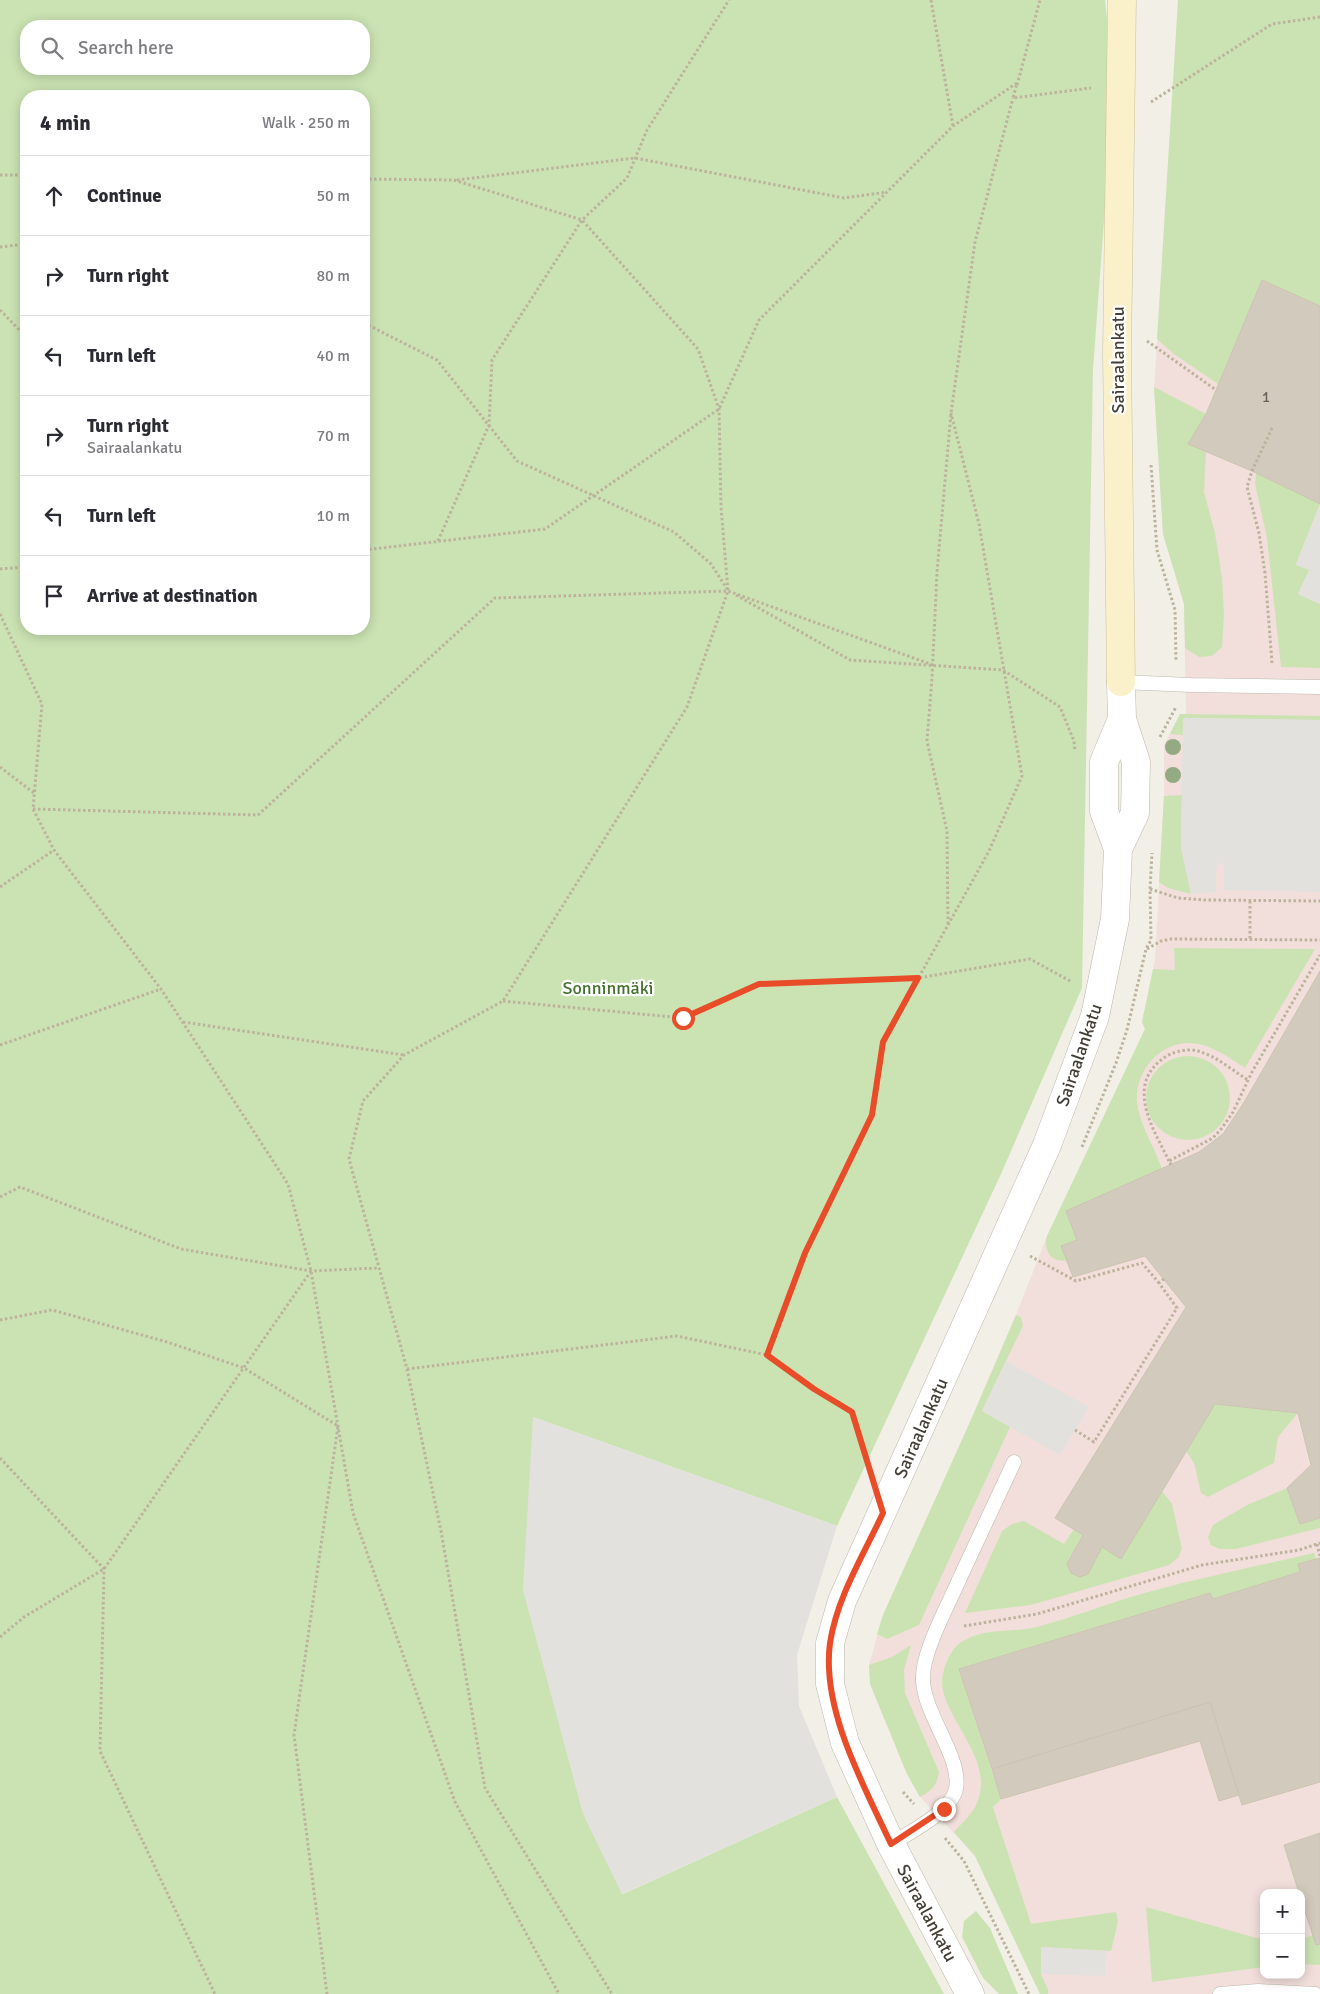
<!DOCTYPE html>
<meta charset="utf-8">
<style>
body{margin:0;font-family:Signika,sans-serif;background:#f2f2f3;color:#2b2b33}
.controls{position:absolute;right:15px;bottom:15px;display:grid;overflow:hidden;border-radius:10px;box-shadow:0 2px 12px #0003}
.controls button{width:45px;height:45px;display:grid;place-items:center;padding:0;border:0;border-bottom:1px solid #e1e1e2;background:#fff;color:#2b2b33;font:25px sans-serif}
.stop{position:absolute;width:15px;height:15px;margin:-11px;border:4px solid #e84c28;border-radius:50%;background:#fff}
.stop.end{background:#e84c28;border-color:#fff;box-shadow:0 1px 5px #0008}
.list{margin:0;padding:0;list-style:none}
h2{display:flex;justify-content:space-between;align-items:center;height:65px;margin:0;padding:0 20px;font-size:21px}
h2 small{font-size:16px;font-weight:400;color:#7c7c81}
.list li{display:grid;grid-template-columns:32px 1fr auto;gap:15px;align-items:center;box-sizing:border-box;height:80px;padding:0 20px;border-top:1px solid #e1e1e2}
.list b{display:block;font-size:19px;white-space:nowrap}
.list p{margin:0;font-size:16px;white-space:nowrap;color:#7c7c81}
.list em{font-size:16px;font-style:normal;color:#7c7c81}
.icon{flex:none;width:28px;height:28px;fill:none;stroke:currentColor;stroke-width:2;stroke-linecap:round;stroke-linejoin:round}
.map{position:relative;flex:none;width:1320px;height:1994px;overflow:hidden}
.search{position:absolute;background:#fff;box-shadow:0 2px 12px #0003;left:20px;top:20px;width:350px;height:55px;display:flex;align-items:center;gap:12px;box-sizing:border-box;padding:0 18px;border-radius:20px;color:#7c7c81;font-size:19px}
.panel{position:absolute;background:#fff;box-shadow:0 2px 12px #0003;left:20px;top:90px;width:350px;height:545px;border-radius:20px}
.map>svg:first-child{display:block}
</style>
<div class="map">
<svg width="1320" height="1994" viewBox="0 0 1320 1994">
<rect width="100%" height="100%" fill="#f2efe7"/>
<path fill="#f2dfdb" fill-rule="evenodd" d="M1165,230l155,76v1688h-280l-65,-138 -55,-59 -13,-23 -37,-90 -1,-19 14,-50 87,-193 46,-107 31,-79 98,-207 -3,-7 13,-62 9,-164v-51l16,-31h6l-2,-110 -21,-70 -9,-147zM1264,1893h37v82h-37z"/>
<path fill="#cbe3b3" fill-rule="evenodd" d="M0,0h1105l9,85 -21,285 -11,618 -81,186 -164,352 -304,-109 90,477 214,-97 107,197h-944zM26,26h338v43h-338zM26,96h338v533h-338z
M1178,0h142v306l-58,-26 -44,104 -44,-30 -17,-15z
M1154,387l52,27 -18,30 18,8 -2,40 11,41 7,45 2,37 -2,32 -10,9 -13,1 -14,-9 -1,-44 -21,-70z
M1256,473l64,31 -24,60 14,6 -12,24 22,10v64l-39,-1 -14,-129 -12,-54z
M1180,714l140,2v4l-136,-2 -1,17 -13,-1z
M1182,795l-1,52 10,47 -23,-6 -9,-6 5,-86z
M1174,948l141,1 -70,119c-14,-9 -30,-21 -47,-24 -34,-7 -63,25 -61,57 2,24 18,46 25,68l-85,71 -10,20c-16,4 -24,-11 -20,-24l98,-207 -3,-7 11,-53 22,1z
M1146 1098a42 42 0 1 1 84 0a42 42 0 1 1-84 0Z
M1016,1315l5,2 2,9 -41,85 28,16 -91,198 -32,14 -10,-5 6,-19 87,-193z
M1215,1404l83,9 -20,24 -4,26 -66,34 -7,-4 -7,-30 -8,-12z
M1287,1488l13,36 20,-6v10l-84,21h-17l-8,-4 -3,-8 5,-12 34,-20z
M1162,1491l10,13 10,45 -4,9 -9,7 -138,40 -66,8 37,-82 10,-7 12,-3 40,23 10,-15 9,6 -16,29 4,9 9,4 8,-4 14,-26z
M1314,1553l2,6 -18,5 2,8 -87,27 -3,-6 -251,76 42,130 -8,8 38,117 85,-12 2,10 -7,29 -70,-4v27l7,16v4h-8l-65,-138 -21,-24c7,-8 19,-19 23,-29 17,-40 -25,-76 -34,-112 -4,-16 6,-42 20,-50 24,-14 49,-8 74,-14 33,-9 65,-21 97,-31 59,-17 120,-29 180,-43z
M911,1645l-7,25 1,23 34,79c-2,13 -6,18 -19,25l-13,-23 -37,-90 -1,-19 23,-8z
M1146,1907l118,33v27l-112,15z
M976,1911l14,17 28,66h-19l-16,-16 -21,-41 2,-16z
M1313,1935l3,10 4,-1v21l-19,-1v-25z"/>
<path fill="#e3e1de" d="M1320,505v99l-22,-10 11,-24 -13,-5z
M1183,718l137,2v172l-96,-2v-27l-6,1 -2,5v23l-25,2 -10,-47z
M1006,1361l83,46 -29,48 -78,-44z
M533,1417l304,109 -40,129 2,51 38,91 -215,97 -39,-80 -60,-224z
M1041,1947l65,4 -1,25 -64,-2z"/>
<path fill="#d2cbbd" stroke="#cdc3b1" d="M1262,280l58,26v198l-68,-33 -64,-27 18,-30z
M1320,971v547l-20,6 -13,-36 24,-23 -13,-52 -83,-9 -94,155 -19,-12 -14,27 -8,3 -9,-4 -4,-9 16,-29 -28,-17 131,-211 -41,-51 -72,21 -12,-31 16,-6 -11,-29 133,-59 24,-18 20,-30z
M1320,1558v224l-78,23 -32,-103 -218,67 -33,-100 251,-76 3,6 87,-27 -2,-8z
M1210,1702l29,93 -20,6 -19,-60 -199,58 -9,-30z
M1320,1833v111l-4,1 -15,-46v-6h-2l-15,-48z"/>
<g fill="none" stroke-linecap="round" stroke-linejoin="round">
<g stroke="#bcb7aa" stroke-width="15">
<path id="lane" d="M1121,682l69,3 130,2
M891,1844c19,-12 60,-32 65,-55 6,-31 -31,-73 -33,-108 -2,-27 24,-73 35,-99 19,-40 37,-80 56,-120
M1220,1994l38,-3 57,3"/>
</g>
<g stroke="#bcb7aa" stroke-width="29">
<path id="street" d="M1118,849l-14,-38v-49l18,-43
M970,1994l-79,-150 -46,-101 -15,-59v-41l12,-42 205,-456 48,-129 20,-97 3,-70 17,-36 1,-51 -14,-43 -1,-37"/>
</g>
<g stroke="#cec39a" stroke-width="29">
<path id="secondary" d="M1121,682l-4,-329 5,-353"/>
</g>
<path stroke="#bdb39d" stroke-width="3" stroke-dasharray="2.5 2.5" stroke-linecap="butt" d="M931,0l22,126
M1017,85l23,-85
M1151,102l121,-78 48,-7
M0,175h26
M364,179l90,1 128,40 116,129 21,60 2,98 7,84 -41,116 -184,294 -99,54 -41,46 -14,58 58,210 34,162 44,257 127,206
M457,180l178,-22 209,40 43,-6
M0,247l26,-3
M0,310l26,27
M364,323l73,37 80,101 157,71 37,32 16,25
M1147,341l69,49
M1151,465l6,85 18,60 1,51
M438,541l51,-116 3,-65 90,-140 45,-42 20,-48 82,-130
M364,550l181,-21 174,-120 40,-89 194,-194 64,-43 -4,15 78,-10
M0,569l26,-2
M736,595l114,65 153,10 57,37 14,34 1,10
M0,614l42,90 -9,105 21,41 107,139 127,195 23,87 42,242 102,289 104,192
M1272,663l-7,-90 -6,-40 -12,-46 5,-16 21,-45
M1160,737l16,-30
M0,767l34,26
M33,809l225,6 237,-217 233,-7 205,74
M0,887l54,-37
M1150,889l28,9 27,2 115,1
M1250,901v39
M948,924l-1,-93 -20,-90 5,-63 5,-106 14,-159 24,-171 38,-144
M1147,949l14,-8 10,-2 149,1
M503,1001l180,17 76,-34 159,-6 112,-19 42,23
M183,1022l221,33
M0,1045l161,-56
M1082,1147l34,-84 11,-33 19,-81 5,-9 -1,-51 2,-36
M1169,1161c-15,-31 -43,-73 -8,-101 9,-8 25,-12 37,-9 18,5 34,19 50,29
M1171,1165l-2,-4 44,-23 9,-10 11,-16 19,-40 68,-117
M0,1197l20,-10 161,62 130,22 67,-3
M1030,1256l46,25 66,-18 17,20
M0,1320l52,-10 115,32 77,26 94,58 -44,309 33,259
M767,1355l38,-102 67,-138 11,-73 106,-191 33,-75 -43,-252 -28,-111
M407,1369l270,-33 90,19 47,34 38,23 17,55
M1075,1430l19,12 83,-134 -18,-25 5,-4
M0,1458l104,111 -4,182 115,243
M1317,1544l3,12
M964,1626l73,-12 165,-49 97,-15 21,-7
M0,1637l24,-20 80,-48 207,-298
M903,1792l11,12
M945,1838l19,23 65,133"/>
<use href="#lane" stroke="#fff" stroke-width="14"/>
<use href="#street" stroke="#fff" stroke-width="28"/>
<use href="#secondary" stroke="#faf0c9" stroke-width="28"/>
</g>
<g fill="#93aa82">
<circle cx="1173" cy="747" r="8"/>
<circle cx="1173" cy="775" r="8"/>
</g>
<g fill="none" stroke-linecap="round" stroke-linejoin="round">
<path stroke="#e84c28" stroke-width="6" d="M683,1018l76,-34 159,-6 -35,64 -11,73 -67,138 -38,102 47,34 38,23 31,101c-19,41 -46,84 -53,130 -9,66 34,143 61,201l53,-35"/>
</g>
<g text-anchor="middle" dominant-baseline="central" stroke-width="4.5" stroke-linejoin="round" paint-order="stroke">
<g font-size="15" fill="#686258">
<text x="1266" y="397">1</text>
</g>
<g font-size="18" fill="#443f36" stroke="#fff">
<text transform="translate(1118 360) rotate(-90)">Sairaalankatu</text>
<text transform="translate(1079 1055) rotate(-71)">Sairaalankatu</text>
<text transform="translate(921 1428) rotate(-66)">Sairaalankatu</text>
<text transform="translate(927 1913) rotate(62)">Sairaalankatu</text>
</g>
<g font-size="18" fill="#45712f" stroke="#fff">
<text x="608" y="988">Sonninmäki</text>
</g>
</g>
</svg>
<div class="controls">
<button>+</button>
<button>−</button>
</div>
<div class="stop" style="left:683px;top:1018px"></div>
<div class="stop end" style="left:944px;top:1809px"></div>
<div class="search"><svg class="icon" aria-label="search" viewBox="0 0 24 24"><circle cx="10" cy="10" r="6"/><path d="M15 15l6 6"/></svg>Search here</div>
<section class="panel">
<h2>4 min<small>Walk · 250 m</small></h2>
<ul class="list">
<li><svg class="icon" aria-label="ahead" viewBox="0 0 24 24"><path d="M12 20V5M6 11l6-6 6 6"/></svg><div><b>Continue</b></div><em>50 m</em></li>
<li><svg class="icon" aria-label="right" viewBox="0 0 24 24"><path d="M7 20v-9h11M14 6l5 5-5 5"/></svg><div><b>Turn right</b></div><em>80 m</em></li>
<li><svg class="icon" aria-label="left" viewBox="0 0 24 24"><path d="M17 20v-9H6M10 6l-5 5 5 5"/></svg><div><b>Turn left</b></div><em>40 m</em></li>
<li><svg class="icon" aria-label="right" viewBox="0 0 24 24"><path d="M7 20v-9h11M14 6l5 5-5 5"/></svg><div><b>Turn right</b><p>Sairaalankatu</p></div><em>70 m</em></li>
<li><svg class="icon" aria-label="left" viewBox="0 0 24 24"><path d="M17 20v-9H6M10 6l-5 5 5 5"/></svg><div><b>Turn left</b></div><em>10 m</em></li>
<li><svg class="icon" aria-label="arrive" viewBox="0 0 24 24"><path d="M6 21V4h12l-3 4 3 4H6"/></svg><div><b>Arrive at destination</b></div></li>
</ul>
</section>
</div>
